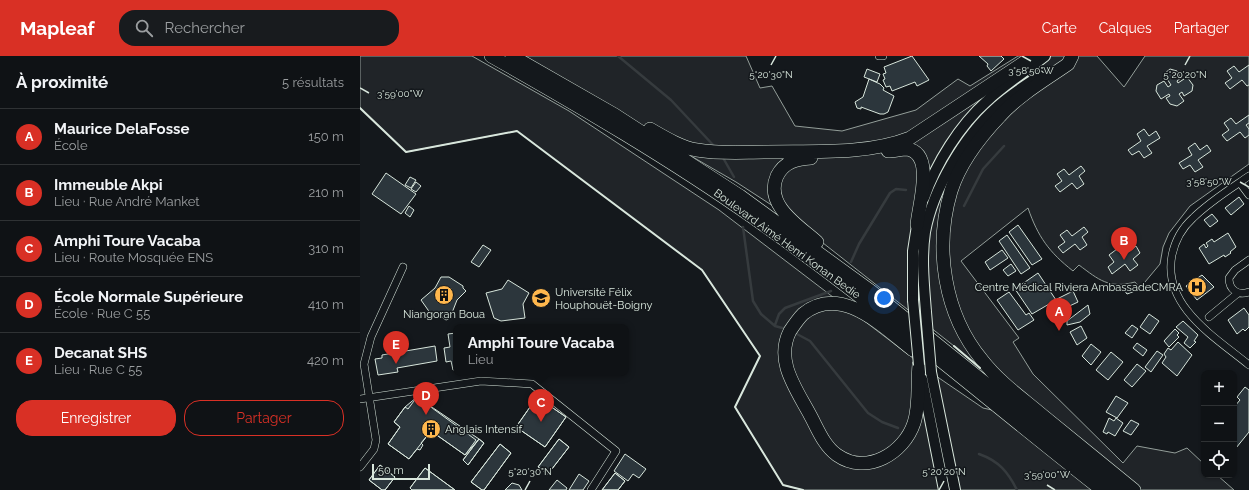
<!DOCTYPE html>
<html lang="fr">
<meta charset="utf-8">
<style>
body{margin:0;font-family:Raleway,sans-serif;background:#181b1e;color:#f1f3f6}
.controls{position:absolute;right:12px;bottom:12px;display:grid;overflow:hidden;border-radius:8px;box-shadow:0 1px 3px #0004}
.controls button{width:36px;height:36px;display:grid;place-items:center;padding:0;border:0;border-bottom:1px solid #2f3234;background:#0f1215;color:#f1f3f6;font:20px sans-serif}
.scale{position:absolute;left:12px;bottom:10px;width:58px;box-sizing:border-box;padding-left:4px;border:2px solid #d8e6dc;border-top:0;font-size:11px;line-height:14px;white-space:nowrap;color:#d8e6dc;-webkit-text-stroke:3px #14181c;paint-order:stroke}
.you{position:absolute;left:524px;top:242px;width:14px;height:14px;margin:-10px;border:3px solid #fff;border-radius:50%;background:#1a73e8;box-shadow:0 0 0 6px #1a73e833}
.badge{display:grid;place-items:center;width:26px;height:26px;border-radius:50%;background:#d93025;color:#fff;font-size:13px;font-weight:700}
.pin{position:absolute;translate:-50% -33px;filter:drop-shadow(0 1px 2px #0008)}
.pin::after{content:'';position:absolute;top:21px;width:14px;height:12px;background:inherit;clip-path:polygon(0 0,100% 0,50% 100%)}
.popup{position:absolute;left:93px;top:268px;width:176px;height:52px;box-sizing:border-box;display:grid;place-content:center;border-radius:8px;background:#0f1215;filter:drop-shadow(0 1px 3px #0005);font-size:13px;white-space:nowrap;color:#9b9ea0}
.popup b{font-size:15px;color:#f1f3f6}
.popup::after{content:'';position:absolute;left:50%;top:100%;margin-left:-8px;border:8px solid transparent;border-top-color:#0f1215}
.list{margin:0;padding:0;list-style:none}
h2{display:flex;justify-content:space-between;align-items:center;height:52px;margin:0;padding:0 16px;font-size:17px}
h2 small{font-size:13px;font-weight:400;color:#9b9ea0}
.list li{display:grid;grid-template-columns:26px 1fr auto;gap:12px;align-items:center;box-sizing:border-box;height:56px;padding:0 16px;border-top:1px solid #2f3234}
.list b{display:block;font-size:15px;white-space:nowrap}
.list p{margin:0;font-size:13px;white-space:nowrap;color:#9b9ea0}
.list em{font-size:13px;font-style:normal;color:#9b9ea0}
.actions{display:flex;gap:8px;padding:12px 16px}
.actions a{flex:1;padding:9px 0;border:1px solid #d93025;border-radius:16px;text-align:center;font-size:14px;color:#d93025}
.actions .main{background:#d93025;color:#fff}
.icon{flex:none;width:22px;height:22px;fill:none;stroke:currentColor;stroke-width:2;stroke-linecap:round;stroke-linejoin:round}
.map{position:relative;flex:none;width:889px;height:434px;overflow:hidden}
header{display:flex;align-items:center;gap:24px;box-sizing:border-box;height:56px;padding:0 20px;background:#d93025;color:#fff}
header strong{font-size:19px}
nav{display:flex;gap:22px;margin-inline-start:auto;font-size:14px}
.search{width:280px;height:36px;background:#181b1e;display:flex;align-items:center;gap:10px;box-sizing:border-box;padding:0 14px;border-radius:16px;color:#9b9ea0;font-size:15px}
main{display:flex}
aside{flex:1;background:#0f1215}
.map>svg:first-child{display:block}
</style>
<header>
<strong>Mapleaf</strong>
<div class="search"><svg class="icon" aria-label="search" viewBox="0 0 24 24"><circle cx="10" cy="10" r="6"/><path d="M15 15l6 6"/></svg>Rechercher</div>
<nav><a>Carte</a><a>Calques</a><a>Partager</a></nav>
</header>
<main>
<aside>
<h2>À proximité<small>5 résultats</small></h2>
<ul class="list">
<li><span class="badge">A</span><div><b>Maurice DelaFosse</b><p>École</p></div><em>150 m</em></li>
<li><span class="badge">B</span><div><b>Immeuble Akpi</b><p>Lieu · Rue André Manket</p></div><em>210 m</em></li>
<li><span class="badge">C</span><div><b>Amphi Toure Vacaba</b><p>Lieu · Route Mosquée ENS</p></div><em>310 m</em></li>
<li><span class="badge">D</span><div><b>École Normale Supérieure</b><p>École · Rue C 55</p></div><em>410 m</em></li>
<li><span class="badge">E</span><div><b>Decanat SHS</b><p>Lieu · Rue C 55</p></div><em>420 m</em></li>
</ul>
<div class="actions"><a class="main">Enregistrer</a><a>Partager</a></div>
</aside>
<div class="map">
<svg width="889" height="434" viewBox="0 0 889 434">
<rect width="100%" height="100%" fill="#14181c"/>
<path fill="#202428" stroke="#939e99" d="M0,0h112l97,55 150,99 220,168 44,30 9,2 103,80h-292l-20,-5 -48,-78 25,-51 -58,-86 -185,-139 -111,21 -46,-44z
M158,0h228l14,32 12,-2 23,40 47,5 74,-21 42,-31 12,7 48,-30h79l27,31 21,-31h104v108l-59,42 -21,27 -6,14 -3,17 -20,24 -5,-6c-26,7 -36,-2 -56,-17l-6,6c-24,-19 -35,-34 -45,-63l-67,53 58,77 -6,4 20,32 90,89 14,-17 38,7 12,-5 17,16v11h13l17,15h-103l-177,-144 -164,-129 -54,-35z"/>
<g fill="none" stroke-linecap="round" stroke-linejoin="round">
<path stroke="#363b3e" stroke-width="2.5" d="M258,0l53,44 44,47
M362,100l12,21
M604,150l19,-37 21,-23
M383,171l10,74 8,13 14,12 11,3
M491,206l8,-18 31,-51 6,-4 10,1
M415,269l4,-11 6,-6 46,-17
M435,277l15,8 58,72 14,9 16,6
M619,398c20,7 29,18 38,36"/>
</g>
<path fill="#2c363c" stroke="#d8e6dc" d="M552,0l17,24 -12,6 -2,-4 -23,9 -2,-5 -4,1 -3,-7 2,-1 -2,-5 3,-1 -2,-6z
M619,0h22l3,3 -13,12 -4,-5 1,-2z
M889,9v20l-2,1 -5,-6 -12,9 -5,-6 7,-5 -5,-7 7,-5 5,6z
M507,13l13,5 -3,8 -13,-5z
M810,13l7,2 4,7 -4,3 1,2 9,-6 6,8 -1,6 -8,5 -2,-4 -3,2 5,7 -7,5 -7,-2 -4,-6 4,-2 -1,-2 -8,5 -5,-8 1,-6 7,-4 4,6 3,-2 -7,-11z
M509,23l11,5 4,4 -1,2 11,6 -6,16 -4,2h-4l-19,-7v2l-4,-1 -2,-6 8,-5z
M889,59v8l-3,2 3,4v6l-4,3 -5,-6 -13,9 -5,-6 7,-5 -5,-7 7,-5 5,6z
M784,73l5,7 7,-5 4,7 -13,8 5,7 -8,5 -5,-7 -7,4 -4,-5 13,-9 -4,-7z
M835,87l5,7 7,-5 4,6 -13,9 5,7 -8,5 -5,-7 -7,4 -4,-6 13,-8 -4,-7z
M721,110l4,5 -6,5 5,8 -7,5 -5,-6 -12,9 -5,-6 7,-5 -5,-7 7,-5 5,6z
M26,117l30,21 -15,20 -29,-20z
M50,121l6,3 -5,8 -6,-3z
M56,126l5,4 -5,6 -5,-3z
M879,141l5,7 -13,11 -6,-7z
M49,150l5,4 -4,7 -5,-4z
M852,158l6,7 -8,6 -6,-7z
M658,169l24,34 -10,6 -23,-33z
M724,171l4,5 -6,5 5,8 -7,5 -5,-6 -12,9 -5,-6 7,-5 -5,-7 7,-5 5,6z
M868,177l8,14 -6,5 1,1 -6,4 -1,-2 -15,9 -10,-16 5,-4 2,4 2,-2 -2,-3 6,-4 2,3z
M647,179l23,33 -9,6 -22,-33z
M123,189l8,5 -12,17 -8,-5z
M776,190l4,7 -7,6 5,6 -8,6 -5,-7 -13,10 -4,-7 6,-5 -5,-7 8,-6 6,7z
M642,194l6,8 -18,12 -5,-8z
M651,208l5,7 -8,5 -5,-6z
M678,217l18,27 -24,14 -17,-25z
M842,219l12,12 -17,13 -11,-14z
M81,221h8l14,9v2l3,3 -9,9 -7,18 -4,2 -4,-3h-9l-12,-17 14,-12z
M148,224l21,13 -6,11 2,14 -24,3 -7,-3 -8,-25 16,-4z
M772,229l3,6 -8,3 -3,-4z
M713,235l5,11 -15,7 -6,-10z
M649,236l17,23 3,-2 5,7 -16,10 -21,-30z
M728,249l2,9 -10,8 -13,3v-4z
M884,252l5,7v12l-4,4 -2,-2 -6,5 -9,-14z
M789,258l10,7 -9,13 -10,-7z
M823,265l15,14 -4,6 2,1 -6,6 -6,-5 4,-6 -12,-10z
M772,269l6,4 -6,9 -7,-5z
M721,270l6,12 -10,7 -7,-13z
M815,273l4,4 -2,2 2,2 -10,10 -5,-6z
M96,277v37h-3l-2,-9 -5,1 -2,-14 6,-1 -2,-13z
M818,286l14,13 -15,21 -15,-13 4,-6 -2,-3 4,-6 3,2z
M777,287l10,7 -4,6 -10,-8z
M731,288l10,8 -10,13 -9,-9z
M75,290l2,15 -40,7 1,4 -20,3 -3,-16 7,-1v-3z
M797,295l6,4 -12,17 -6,-5z
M751,296l12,10 -15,18 -12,-10z
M777,308l9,7 -14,16 -8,-7z
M885,331l4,3v42l-13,16 -2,-1v-10l2,-3 -2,-2v-25l6,-7 -3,-3z
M756,340l12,7 -11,15 -11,-6z
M57,341l59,43 -11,15 -34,-24 -10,12 2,2 -3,5 -3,-1 -8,10 -21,-15 12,-17 -6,-5 11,-15 3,2z
M57,341l62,42 -14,16 -34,-24 -22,28 -21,-15 12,-17 -6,-5 11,-15z
M177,341l29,20 -21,30 -29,-20z
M177,341l29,20 -21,30 -29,-20z
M749,362l5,3 2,-3 7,5 -8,13 -7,-4 -1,2 -4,-2z
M771,364l8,4 -8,11 -8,-4z
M119,383l5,4 -16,22 -5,-5z
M119,383l5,4 -16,22 -5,-5z
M199,383l10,8 -21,27 -10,-7z
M199,383l10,8 -21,27 -10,-7z
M140,388l11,9 -27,37h-2l-11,-8z
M140,388l11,9 -27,37h-2l-11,-8z
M265,398l21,15 -7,9 -6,-4 -5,7 -14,-10z
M20,409l15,12 -10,13h-3l-13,-10z
M20,409l15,12 -10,13h-3l-13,-10z
M65,412l30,22h-43l-2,-2z
M65,412l30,22h-43l-2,-2z
M255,417l10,8 -7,9h-16z
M255,417l10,8 -7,9h-16z
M219,418l10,7 -6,9h-14z
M197,424l10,8 -1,2h-17z
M152,427l7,2 3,5h-17z"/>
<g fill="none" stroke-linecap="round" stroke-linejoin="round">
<g stroke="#d8e6dc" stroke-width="8">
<path id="minor" d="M519,0h4
M889,120c-19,13 -40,26 -56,42 -10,9 -18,23 -21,37 -10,51 43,82 77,110
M880,127l9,12
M889,204l-14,10 -6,8c0,12 9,18 20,14
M849,261l29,-24
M0,343l121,-18 51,3 84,67 -25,39
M0,411l14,-18 2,-9 -12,-76 7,-27 32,-70"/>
</g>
<g stroke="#d8e6dc" stroke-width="12">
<path id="secondary" d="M564,142c12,-35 36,-73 63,-97 18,-17 39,-30 58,-45
M553,244v-49l5,-32
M566,256c-2,-27 -5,-53 -1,-80 8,-43 39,-96 72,-125 13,-12 28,-21 42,-31
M571,316l24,118
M562,323l22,111"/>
</g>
<g stroke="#d8e6dc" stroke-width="14">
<path id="motorway" d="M131,0c90,51 179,103 263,162 121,85 232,181 348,272
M152,0l103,59 125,81 132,96 246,198
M712,0l-4,8c-23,16 -49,31 -68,52 -20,21 -40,47 -49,75 -17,57 -7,123 31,169 17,22 40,38 60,55 31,25 61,50 92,75
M290,73c14,8 30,18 47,21 22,4 46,2 69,2 46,-1 101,3 144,-14l124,-82
M528,95c6,0 13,-2 19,-2 29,4 11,58 10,76
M451,102c-15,1 -27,4 -34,18 -13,29 22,50 40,66
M553,294c-30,-23 -72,-67 -110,-36 -5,5 -9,11 -13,17 -15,29 5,56 19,82 8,14 14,32 28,42 30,21 67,-2 77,-32 6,-18 3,-39 5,-58"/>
</g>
<use href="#minor" stroke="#14181c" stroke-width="7"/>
<use href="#secondary" stroke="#14181c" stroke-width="10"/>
<use href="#motorway" stroke="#14181c" stroke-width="13"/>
<g stroke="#d8e6dc" stroke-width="12" stroke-linecap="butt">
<path id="secondary-bridge" d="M553,244l6,65
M566,256l5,60"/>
</g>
<use href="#secondary-bridge" stroke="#14181c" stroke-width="10"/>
<path stroke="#d8e6dc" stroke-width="2" d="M0,52l46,44 111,-21 185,139 58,86 -25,51 48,78 20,5
M594,290l26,22"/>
</g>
<path fill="none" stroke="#d8e6dc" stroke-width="1.5" d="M662,0l9,5M411,9l5,-9M825,9l5,-9M0,32l9,5M880,126l9,5M687,429l8,5M165,434l5,-9M579,434l5,-9"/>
<defs>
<g id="hospital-disc" transform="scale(1)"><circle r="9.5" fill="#ffb74d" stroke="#14181c"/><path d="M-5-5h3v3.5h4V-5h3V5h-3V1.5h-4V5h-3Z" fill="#111"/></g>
<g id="building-disc" transform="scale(1)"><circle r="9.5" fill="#ffb74d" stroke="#14181c"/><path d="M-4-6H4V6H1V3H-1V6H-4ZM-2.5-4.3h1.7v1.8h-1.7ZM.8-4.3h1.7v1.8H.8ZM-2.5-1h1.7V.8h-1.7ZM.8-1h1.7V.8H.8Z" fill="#111"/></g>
<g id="university-disc" transform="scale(1)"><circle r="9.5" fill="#ffb74d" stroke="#14181c"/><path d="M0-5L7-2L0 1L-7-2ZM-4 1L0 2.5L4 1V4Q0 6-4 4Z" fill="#111"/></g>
</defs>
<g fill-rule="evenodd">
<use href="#hospital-disc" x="837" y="231"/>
<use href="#building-disc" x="84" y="239"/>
<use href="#university-disc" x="181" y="242"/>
<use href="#building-disc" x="71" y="373"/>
</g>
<g text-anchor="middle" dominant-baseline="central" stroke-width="3" stroke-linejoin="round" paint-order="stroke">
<g font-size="11" fill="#d8e6dc" stroke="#14181c">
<text transform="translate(427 188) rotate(36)">Boulevard Aimé Henri Konan Bedie</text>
</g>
<g font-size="11" fill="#d8e6dc" stroke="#14181c" text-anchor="start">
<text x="823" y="231" text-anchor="end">Centre Médical Riviera AmbassadeCMRA</text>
<text x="195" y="236">Université Félix<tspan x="195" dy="13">Houphouët-Boigny</tspan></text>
<text x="84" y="258" text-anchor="middle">Niangoran Boua</text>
<text x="85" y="373">Anglais Intensif</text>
</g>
</g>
<g font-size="10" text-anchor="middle" fill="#d8e6dc" stroke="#14181c" stroke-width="3" stroke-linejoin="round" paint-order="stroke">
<text x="671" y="18">3°58'50"W</text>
<text x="411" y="22">5°20'30"N</text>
<text x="825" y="22">5°20'20"N</text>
<text x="40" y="41">3°59'00"W</text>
<text x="849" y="129">3°58'50"W</text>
<text x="170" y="419">5°20'30"N</text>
<text x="584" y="419">5°20'20"N</text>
<text x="687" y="422">3°59'00"W</text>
</g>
</svg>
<div class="controls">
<button>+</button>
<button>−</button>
<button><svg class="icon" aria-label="locate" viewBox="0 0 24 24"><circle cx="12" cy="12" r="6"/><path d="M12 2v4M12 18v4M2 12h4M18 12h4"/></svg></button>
</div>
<div class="scale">50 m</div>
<div class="you"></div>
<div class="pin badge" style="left:699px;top:275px">A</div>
<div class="pin badge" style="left:764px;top:204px">B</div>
<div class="pin badge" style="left:181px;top:366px">C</div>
<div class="popup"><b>Amphi Toure Vacaba</b>Lieu</div>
<div class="pin badge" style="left:66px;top:359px">D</div>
<div class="pin badge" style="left:36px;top:308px">E</div>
</div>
</main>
